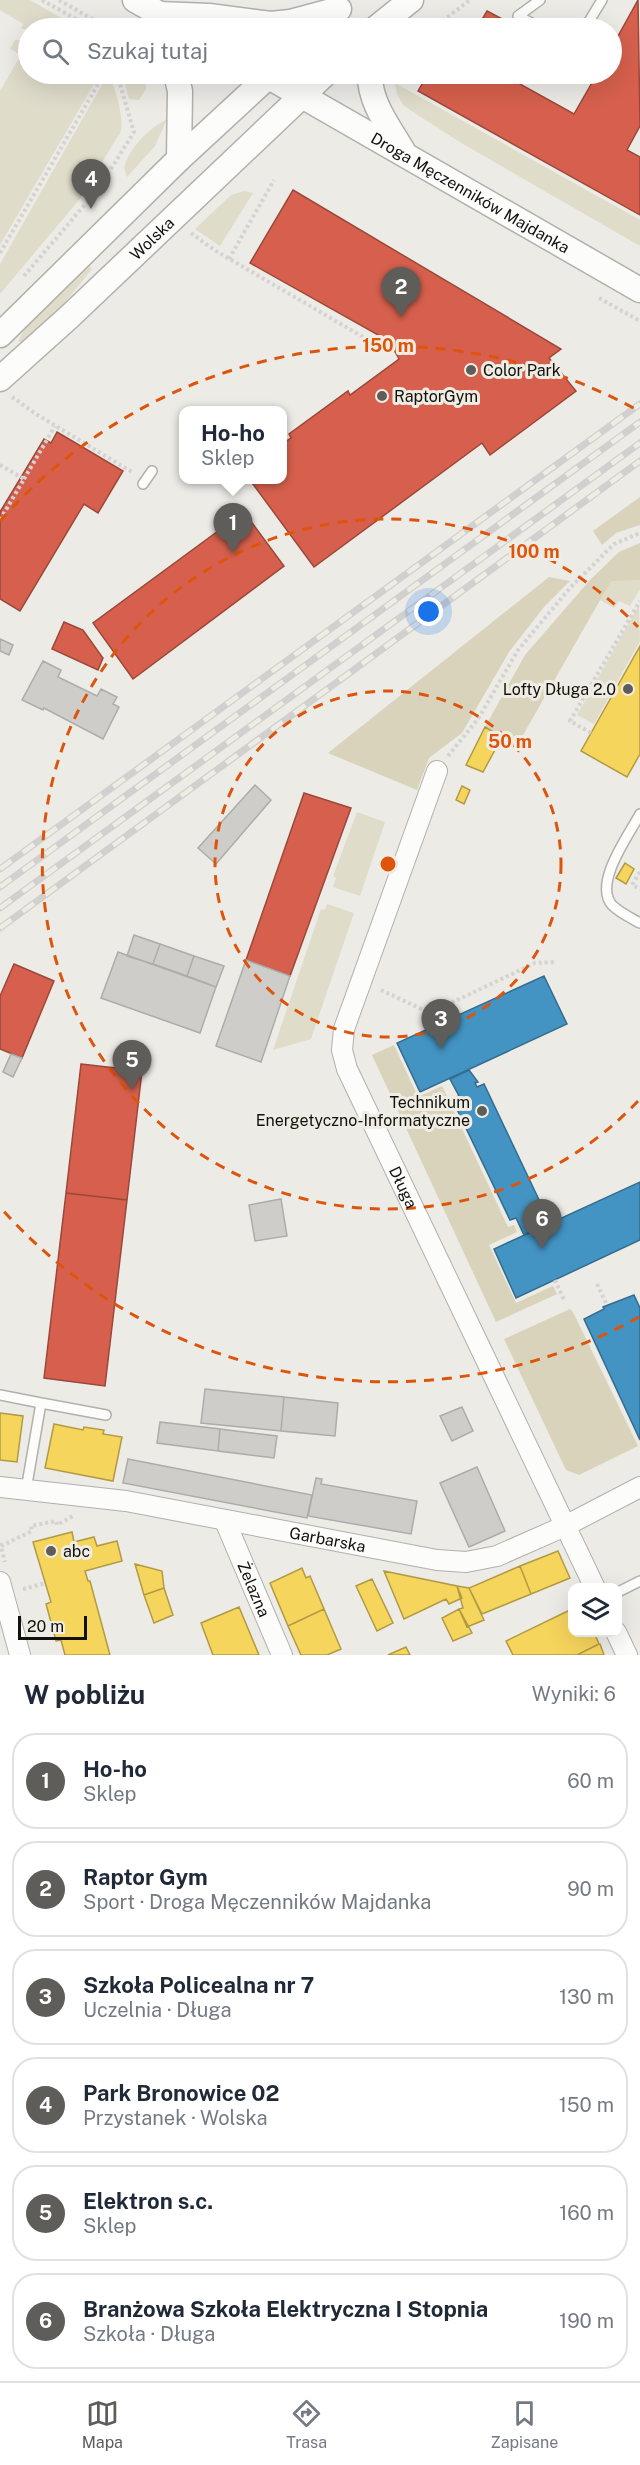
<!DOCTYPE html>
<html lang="pl">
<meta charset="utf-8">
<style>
body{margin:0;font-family:"Public Sans",sans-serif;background:#f2f2f3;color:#1f2937}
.controls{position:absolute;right:18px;bottom:18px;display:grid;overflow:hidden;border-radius:12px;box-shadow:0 6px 24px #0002}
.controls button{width:54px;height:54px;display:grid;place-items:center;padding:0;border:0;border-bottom:2px solid #e0e1e3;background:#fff;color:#1f2937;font:30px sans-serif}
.scale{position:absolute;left:18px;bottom:15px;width:69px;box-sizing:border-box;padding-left:6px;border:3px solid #12110e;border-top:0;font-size:16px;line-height:21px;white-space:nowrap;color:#12110e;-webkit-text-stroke:4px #efede3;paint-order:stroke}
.you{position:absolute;left:429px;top:612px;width:21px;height:21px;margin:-15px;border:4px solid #fff;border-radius:50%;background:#1a73e8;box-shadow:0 0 0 9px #1a73e833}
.badge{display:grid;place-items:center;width:39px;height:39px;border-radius:50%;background:#5e5d5a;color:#fff;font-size:20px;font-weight:700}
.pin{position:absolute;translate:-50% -50px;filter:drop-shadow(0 2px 3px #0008)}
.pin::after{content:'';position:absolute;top:32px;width:21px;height:18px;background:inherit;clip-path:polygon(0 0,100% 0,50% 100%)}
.popup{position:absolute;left:179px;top:406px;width:108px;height:78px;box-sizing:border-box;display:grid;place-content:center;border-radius:12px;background:#fff;filter:drop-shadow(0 2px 4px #0005);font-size:20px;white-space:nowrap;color:#747a83}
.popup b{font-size:22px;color:#1f2937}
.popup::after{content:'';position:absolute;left:50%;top:100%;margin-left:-12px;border:12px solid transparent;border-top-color:#fff}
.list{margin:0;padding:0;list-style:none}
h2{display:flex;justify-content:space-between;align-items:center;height:78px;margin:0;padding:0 24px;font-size:26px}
h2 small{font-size:20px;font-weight:400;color:#747a83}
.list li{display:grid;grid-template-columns:39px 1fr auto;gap:18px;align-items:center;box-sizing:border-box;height:96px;margin:0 12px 12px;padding:0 12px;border:2px solid #e0e1e3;border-radius:24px}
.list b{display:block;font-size:22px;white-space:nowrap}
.list p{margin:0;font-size:20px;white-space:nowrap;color:#747a83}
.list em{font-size:20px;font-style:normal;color:#747a83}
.icon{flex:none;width:33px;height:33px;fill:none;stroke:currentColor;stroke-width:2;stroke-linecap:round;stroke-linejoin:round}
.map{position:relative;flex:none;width:640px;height:1655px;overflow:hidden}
.search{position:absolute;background:#fff;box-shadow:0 6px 24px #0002;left:18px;right:18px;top:18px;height:66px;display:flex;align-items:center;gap:15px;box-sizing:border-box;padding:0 21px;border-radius:33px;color:#747a83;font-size:22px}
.sheet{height:726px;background:#fff}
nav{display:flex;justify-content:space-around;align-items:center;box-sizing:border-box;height:84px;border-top:2px solid #e0e1e3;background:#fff;font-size:16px;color:#747a83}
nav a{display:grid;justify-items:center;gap:3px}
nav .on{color:#5e5d5a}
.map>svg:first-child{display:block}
</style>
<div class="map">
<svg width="640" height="1655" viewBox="0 0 640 1655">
<rect width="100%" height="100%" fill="#ecebe6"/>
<path fill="#e0dcca" d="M0,0h30l49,28 -58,1 2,-5 -23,-14z
M15,40l13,1v33h72l-100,171v-154l21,-36 -11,-6z
M108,74h2c4,14 16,46 10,59l-41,67 -79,94v-30z
M122,74h23l1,15 -7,11 -10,-1z
M395,83l245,137v26l-177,-102 -47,-30 -13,-9 -6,-11z
M167,119l-12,27 -28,31 -3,-9c6,-21 23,-38 43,-49z
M244,191l9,2 -33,53 -25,-17 36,-34z
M88,265l4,4c-17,20 -48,63 -70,74l-4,-2 9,-15z
M611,580h29v9l-10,17 -11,-5 -5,7 -14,-8z
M639,605l1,36 -46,83 -17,-9z
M357,812l28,10 -25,74 -27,-9 3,-9 -3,-2z
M327,904l27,9 -43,126 -38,11 48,-141 4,1z"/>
<path fill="#d9d3bb" d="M640,497v28l-24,8 -14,12 -9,-14z
M640,543v37l-29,1 -92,161 -34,-15 40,-72 65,-75 29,-28z
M549,577l21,4 -26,26 -35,45 -47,81 -33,25 -12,32 -89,-37z
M394,1045l24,52 24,-11 66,141 6,-2 3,7 -28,13 27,58 37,-17 4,8 -61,28 -124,-267z
M570,1309l3,3 65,134 -59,29 -13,-5 -62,-131z"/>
<path fill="#f6d55c" stroke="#b29a45" stroke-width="1.5" d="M640,646v108l-13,23 -46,-26z
M485,727l17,10 -19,35 -17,-7z
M462,786l8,4 -6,14 -8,-4z
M625,863l9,6 -8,15 -10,-6z
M0,1413l23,3 -6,46 -17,-2z
M54,1424l29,6 1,-3 20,3 -1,4 19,3 -9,44 -68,-13z
M72,1532l2,10 20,-5 3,9 20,-5 5,20 -37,10 3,10h2l20,74h-45l-4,-15 -5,1 -10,-37 5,-2 -18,-60z
M558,1551l12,27 -39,16 -11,-28z
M135,1564l27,7 2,17 -20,7z
M520,1566l11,28 -49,20 -13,-26z
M302,1568l4,10 4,-2 14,33 -36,17 -18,-43z
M384,1571l73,15 5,12 -13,6 -3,-5 -42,20z
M372,1579l21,44 -16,8 -21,-45z
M457,1586l12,2 15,32 -17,7 -8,-18 4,-1z
M164,1588l9,27 -19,8 -10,-28z
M239,1607l20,48h-46l-12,-32z
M324,1609l17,40 -14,6h-26l-13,-29z
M459,1609l13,24 -19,8 -11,-23z
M572,1609v23h22l5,12 -22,11h-64l-7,-14z
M600,1644l4,11h-27l22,-11z
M406,1647l4,8h-22z"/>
<path fill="#d6604d" stroke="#9b483a" stroke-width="1.5" d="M638,0l2,126 -13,24 13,7v58l-222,-124 10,-17h74l72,40 23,-40h15v-27z
M487,11l32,17h-42z
M293,190l268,159 -12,9 27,33 -86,64 -8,-12 -168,124 -64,-87h32v-36l9,-6 -2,-4 59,-43 2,4 49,-36 -10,-18 -139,-78z
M57,432l66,39 -25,42 -14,-9 -64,107 -20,-12v-87l44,-73 7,4z
M244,512l40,54 -151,113 -40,-56z
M64,622l19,8 20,28 -5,12 -46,-21z
M304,793l47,15 -61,168 -44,-16z
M14,964l40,17 -32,77 -22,-9v-53z
M81,1064l61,7 -15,129 -61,-7z
M66,1193l61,7 -22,186 -61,-8z"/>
<path fill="#4393c3" stroke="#346c8d" stroke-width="1.5" d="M544,976l23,48 -147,68 -23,-49z
M469,1070l9,12 -3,1 2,4 7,-3 58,122 -7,3 8,12 -2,1 2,4 -19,9 -8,-17 -6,2 -58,-121 7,-3 -9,-17z
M640,1182v58l-124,58 -22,-49z
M634,1295l6,13v132l-56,-121 20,-10 -1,-2z"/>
<path fill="#cecdc9" stroke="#acaca8" stroke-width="1.5" d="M0,639l13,6 -4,10 -9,-4z
M43,661l18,9 -3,7 39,19 4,-7 16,8 -4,7 6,3 -16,32 -59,-31 -1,2 -21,-10z
M255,785l16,15 -55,64 -18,-16z
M134,935l26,9 -7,20 -26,-8z
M160,944l34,12 -7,20 -34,-12z
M118,952l98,35 -16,46 -99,-35z
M194,956l30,10 -8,21 -29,-11z
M246,960l44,16 -29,86 -45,-16z
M11,1054l11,4 -9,19 -10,-5z
M281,1199l6,37 -32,5 -6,-36z
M205,1389l79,8 -3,34 -80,-8z
M284,1397l54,6 -3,33 -54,-5z
M462,1407l11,24 -21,10 -12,-25z
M160,1422l60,7 -2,22 -61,-8z
M220,1429l57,7 -3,22 -56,-7z
M128,1459l184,36 -5,23 -184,-35z
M477,1467l28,64 -36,16 -29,-64z
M316,1478l6,1 -1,5 96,17 -6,33 -103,-18z"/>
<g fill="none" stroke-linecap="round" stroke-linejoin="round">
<g stroke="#b1b0ac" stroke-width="12">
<path id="service" d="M540,0l-22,16 23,12
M585,28l17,-28
M143,484l9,-13
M640,814c-11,21 -47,69 -28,91 8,8 19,13 28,18
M0,1395l41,8
M26,1490l15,-87 65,12
M618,1592l22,-11"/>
</g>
<g stroke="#b1b0ac" stroke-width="22">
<g id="minor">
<path id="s1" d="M437,771l-93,258 -2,21 5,19 248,519"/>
<path id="s2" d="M0,1487l126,14 311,59 29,2 31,-6 68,-30 75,-39"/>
<path id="s3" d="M225,1521l57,134"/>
<path d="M0,1582l20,73"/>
<path d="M616,1632l11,23"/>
</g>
</g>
<g stroke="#b1b0ac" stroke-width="27">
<g id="tertiary">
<path d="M135,0l37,21"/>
<path d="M159,14l50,2 62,8 19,-2 49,-13"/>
<path d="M376,28l35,-28"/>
<path d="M176,74l4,17 -1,68"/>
<path id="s4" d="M264,74l376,216"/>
<path d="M370,74c-1,28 19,53 33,77"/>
<path d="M0,335l179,-176 92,-85"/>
<path id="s5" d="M0,379l69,-62 256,-243"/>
</g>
</g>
<path stroke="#d4d3d2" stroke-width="4" stroke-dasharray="3 3" stroke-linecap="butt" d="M42,0l50,28
M59,0l49,28
M433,28l37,-28
M191,233l25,18 171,100 7,-2
M0,253l104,-179
M229,259l45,-79
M24,276l75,-88 35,-56 -17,-58
M599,298l41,23
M12,397l24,17 96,58
M0,465l24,14 -24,41
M24,479l31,-53
M591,733l-21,-12 70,-120
M448,756l30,-37 40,-69 52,-62 44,-44 26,-11
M640,872l-8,13 8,4
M381,990l49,23 6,13
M430,1013l105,-50 21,-1
M555,1280l9,20
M597,1284l10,21
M0,1543l5,19
M1,1546l31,-15 -1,-5 25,-5 1,4 16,-9
M23,1589l23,-6"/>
<use href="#service" stroke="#fcfcfb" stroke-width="9"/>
<use href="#minor" stroke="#fcfcfb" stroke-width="20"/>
<use href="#tertiary" stroke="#fcfcfb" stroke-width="24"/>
<g stroke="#d1d0ce" stroke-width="7">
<path id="rail" d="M0,869l640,-465
M0,887l640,-465
M0,908l640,-465
M0,928l640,-467"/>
</g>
<use href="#rail" stroke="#efede3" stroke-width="4.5" stroke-dasharray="14" stroke-linecap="butt"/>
</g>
<g fill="none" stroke="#dd550c" stroke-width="3" stroke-dasharray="10 8">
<circle cx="388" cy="864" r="173"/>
<path d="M638 1101A345 345 0 1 1 638 627"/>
<path d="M639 1317A518 518 0 0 1 0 1207M0 521A518 518 0 0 1 639 411"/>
</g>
<g fill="#5e5d5a" stroke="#efede3" stroke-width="2">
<circle cx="471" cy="370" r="6"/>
<circle cx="382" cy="396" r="6"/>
<circle cx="628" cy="689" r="6"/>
<circle cx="482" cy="1111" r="6"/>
<circle cx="51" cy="1551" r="6"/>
</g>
<g text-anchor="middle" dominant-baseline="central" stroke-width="6" stroke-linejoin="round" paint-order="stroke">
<g font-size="16" fill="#12110e" stroke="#efede3">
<text stroke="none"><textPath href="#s4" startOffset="238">Droga Męczenników Majdanka</textPath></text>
<text stroke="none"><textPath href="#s5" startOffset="207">Wolska</textPath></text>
<text stroke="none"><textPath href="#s1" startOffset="446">Długa</textPath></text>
<text stroke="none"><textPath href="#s2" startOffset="332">Garbarska</textPath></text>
<text stroke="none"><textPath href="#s3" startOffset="74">Żelazna</textPath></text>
</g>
<g font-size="16" fill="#12110e" stroke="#efede3" text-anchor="start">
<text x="483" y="370">Color Park</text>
<text x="394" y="396">RaptorGym</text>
<text x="616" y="689" text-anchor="end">Lofty Długa 2.0</text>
<text x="470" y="1102" text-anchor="end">Technikum<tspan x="470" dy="18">Energetyczno-Informatyczne</tspan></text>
<text x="63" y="1551">abc</text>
</g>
</g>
<circle cx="388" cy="864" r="9" fill="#dd550c" stroke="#efede3" stroke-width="3"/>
<g font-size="18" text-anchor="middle" font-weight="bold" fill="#dd550c" stroke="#efede3" stroke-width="6" stroke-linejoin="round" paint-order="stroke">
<text x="388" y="352">150 m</text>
<text x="534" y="558">100 m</text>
<text x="510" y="748">50 m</text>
</g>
</svg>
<div class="controls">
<button><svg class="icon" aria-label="layers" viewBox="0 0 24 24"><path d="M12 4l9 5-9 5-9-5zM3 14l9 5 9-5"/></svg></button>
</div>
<div class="scale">20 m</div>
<div class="you"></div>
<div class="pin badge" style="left:233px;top:553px">1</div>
<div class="popup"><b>Ho-ho</b>Sklep</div>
<div class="pin badge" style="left:401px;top:317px">2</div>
<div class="pin badge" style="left:441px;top:1049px">3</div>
<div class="pin badge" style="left:91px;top:209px">4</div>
<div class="pin badge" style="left:132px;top:1090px">5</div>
<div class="pin badge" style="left:542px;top:1249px">6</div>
<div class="search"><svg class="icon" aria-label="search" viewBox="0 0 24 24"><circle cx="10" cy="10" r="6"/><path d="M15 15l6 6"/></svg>Szukaj tutaj</div>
</div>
<section class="sheet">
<h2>W pobliżu<small>Wyniki: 6</small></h2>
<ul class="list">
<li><span class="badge">1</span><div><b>Ho-ho</b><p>Sklep</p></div><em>60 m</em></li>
<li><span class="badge">2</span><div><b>Raptor Gym</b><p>Sport · Droga Męczenników Majdanka</p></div><em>90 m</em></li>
<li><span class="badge">3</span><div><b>Szkoła Policealna nr 7</b><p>Uczelnia · Długa</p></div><em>130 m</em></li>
<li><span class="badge">4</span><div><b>Park Bronowice 02</b><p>Przystanek · Wolska</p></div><em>150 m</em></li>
<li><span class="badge">5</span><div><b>Elektron s.c.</b><p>Sklep</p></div><em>160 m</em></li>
<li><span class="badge">6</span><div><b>Branżowa Szkoła Elektryczna I Stopnia</b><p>Szkoła · Długa</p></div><em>190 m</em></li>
</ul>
</section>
<nav>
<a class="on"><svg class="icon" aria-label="map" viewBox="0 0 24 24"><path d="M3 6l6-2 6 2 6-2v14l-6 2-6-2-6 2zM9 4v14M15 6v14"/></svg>Mapa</a>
<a><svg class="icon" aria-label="directions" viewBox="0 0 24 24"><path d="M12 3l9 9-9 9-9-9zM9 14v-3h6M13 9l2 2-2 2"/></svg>Trasa</a>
<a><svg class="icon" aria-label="saved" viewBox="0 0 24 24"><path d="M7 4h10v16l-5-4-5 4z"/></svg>Zapisane</a>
</nav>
